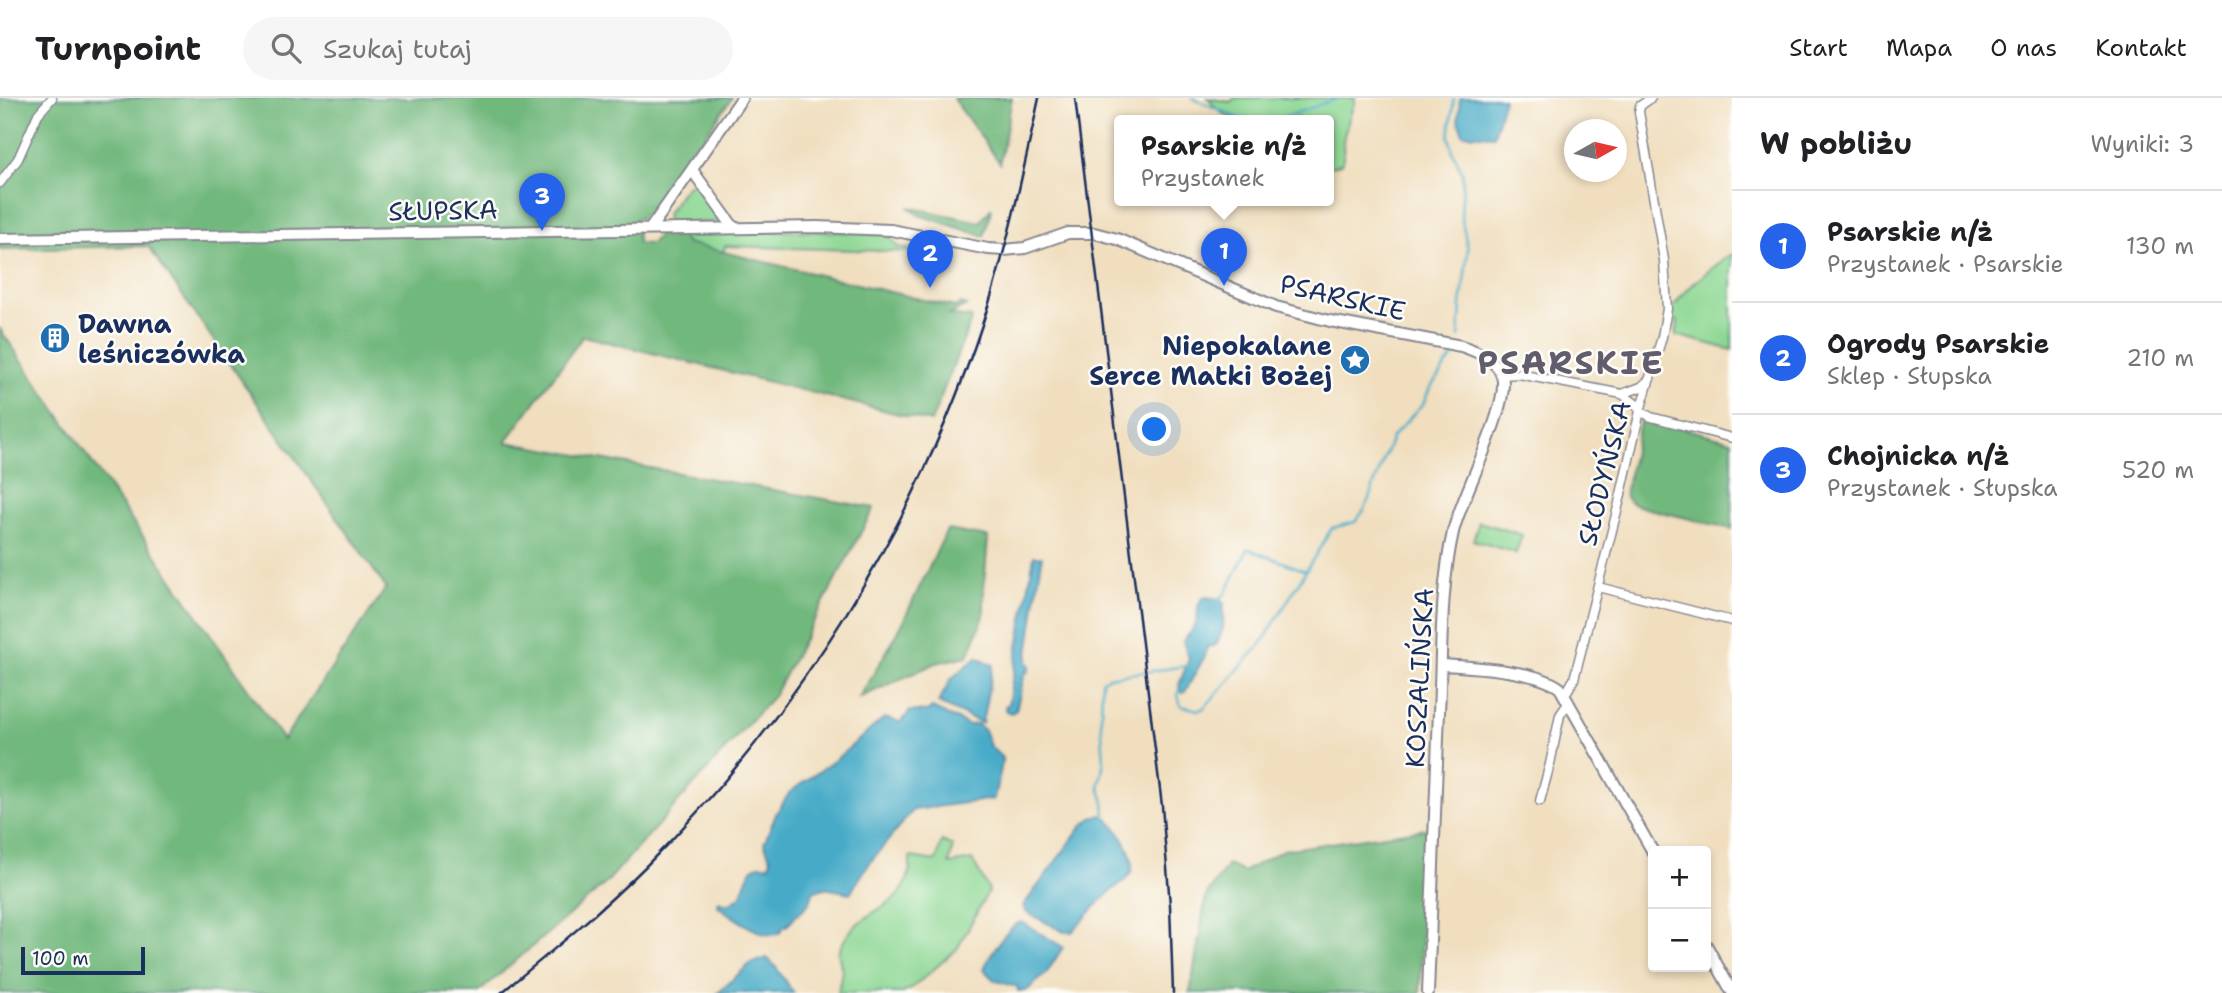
<!DOCTYPE html>
<html lang="pl">
<meta charset="utf-8">
<style>
body{margin:0;font-family:"Shantell Sans",sans-serif;background:#f6f6f6;color:#202124}
.controls{position:absolute;right:21px;bottom:21px;display:grid;overflow:hidden;border-radius:7px;box-shadow:0 4px 10px #0003}
.controls button{width:63px;height:63px;display:grid;place-items:center;padding:0;border:0;border-bottom:2px solid #e0e0e0;background:#fff;color:#202124;font:35px sans-serif}
.compass{position:absolute;left:1564px;top:21px;width:63px;height:63px;border-radius:50%;background:#fff;box-shadow:0 4px 10px #0003;rotate:82deg}
.scale{position:absolute;left:21px;bottom:18px;width:124px;box-sizing:border-box;padding-left:7px;border:4px solid #1b2f5e;border-top:0;font-size:19px;line-height:24px;white-space:nowrap;color:#1b2f5e;-webkit-text-stroke:5px #fdfcf7;paint-order:stroke}
.you{position:absolute;left:1155px;top:332px;width:24px;height:24px;margin:-18px;border:5px solid #fff;border-radius:50%;background:#1a73e8;box-shadow:0 0 0 10px #1a73e833}
.badge{display:grid;place-items:center;width:46px;height:46px;border-radius:50%;background:#2563eb;color:#fff;font-size:23px;font-weight:700}
.pin{position:absolute;translate:-50% -58px;filter:drop-shadow(0 2px 4px #0008)}
.pin::after{content:'';position:absolute;top:37px;width:24px;height:21px;background:inherit;clip-path:polygon(0 0,100% 0,50% 100%)}
.popup{position:absolute;left:1114px;top:17px;width:220px;height:91px;box-sizing:border-box;display:grid;place-content:center;border-radius:7px;background:#fff;filter:drop-shadow(0 2px 5px #0005);font-size:23px;white-space:nowrap;color:#757577}
.popup b{font-size:26px;color:#202124}
.popup::after{content:'';position:absolute;left:50%;top:100%;margin-left:-14px;border:14px solid transparent;border-top-color:#fff}
.list{margin:0;padding:0;list-style:none}
h2{display:flex;justify-content:space-between;align-items:center;height:91px;margin:0;padding:0 28px;font-size:30px}
h2 small{font-size:23px;font-weight:400;color:#757577}
.list li{display:grid;grid-template-columns:46px 1fr auto;gap:21px;align-items:center;box-sizing:border-box;height:112px;padding:0 28px;border-top:2px solid #e0e0e0}
.list b{display:block;font-size:26px;white-space:nowrap}
.list p{margin:0;font-size:23px;white-space:nowrap;color:#757577}
.list em{font-size:23px;font-style:normal;color:#757577}
.icon{flex:none;width:38px;height:38px;fill:none;stroke:currentColor;stroke-width:2;stroke-linecap:round;stroke-linejoin:round}
.map{position:relative;flex:none;width:1732px;height:895px;overflow:hidden}
header{display:flex;align-items:center;gap:42px;box-sizing:border-box;height:98px;padding:0 35px;background:#fff;border-bottom:2px solid #e0e0e0}
header strong{font-size:33px}
nav{display:flex;gap:38px;margin-inline-start:auto;font-size:24px}
.search{width:490px;height:63px;background:#f6f6f6;display:flex;align-items:center;gap:18px;box-sizing:border-box;padding:0 24px;border-radius:38px;color:#757577;font-size:26px}
main{display:flex}
aside{flex:1;background:#fff}
.map>svg:first-child{display:block}
</style>
<header>
<strong>Turnpoint</strong>
<div class="search"><svg class="icon" aria-label="search" viewBox="0 0 24 24"><circle cx="10" cy="10" r="6"/><path d="M15 15l6 6"/></svg>Szukaj tutaj</div>
<nav><a>Start</a><a>Mapa</a><a>O nas</a><a>Kontakt</a></nav>
</header>
<main>
<div class="map">
<svg width="1732" height="895" viewBox="0 0 1732 895">
<rect width="100%" height="100%" fill="#fdfcf7"/>
<filter id="ink" filterUnits="userSpaceOnUse"><feTurbulence type="fractalNoise" baseFrequency=".0143" numOctaves="2"/><feDisplacementMap in="SourceGraphic" scale="14" xChannelSelector="R" yChannelSelector="G"/><feConvolveMatrix kernelMatrix="1 2 1 2 8 2 1 2 1" color-interpolation-filters="sRGB"/></filter>
<filter id="wash" filterUnits="userSpaceOnUse"><feTurbulence type="fractalNoise" baseFrequency=".00686" numOctaves="4" result="noise"/><feDisplacementMap in="SourceGraphic" scale="28" xChannelSelector="R" yChannelSelector="G"/><feGaussianBlur stdDeviation="1.57" result="paint"/><feColorMatrix in="noise" values="0 0 0 0 0 0 0 0 0 0 0 0 0 0 0 0 0 1.4 0 .05"/><feComposite in="paint" operator="in"/></filter>
<g filter="url(#wash)">
<rect width="100%" height="100%" fill="#f0debe"/>
<path fill="#8cd793" stroke="#548378" stroke-width="2" d="M1208,0l22,4 5,-4h120c-2,13 -11,31 -12,44 0,8 2,14 -2,22l-12,3v-47h-32v-3c-14,4 -49,6 -63,2 -12,-3 -18,-12 -26,-21z
M694,83l26,35 -1,6 -51,2 -2,-9 18,-26z
M818,133l65,3 6,2 8,10 49,13 -29,-7 -192,-6 -2,7 -37,-10 -5,-9 -7,-2z
M1732,156v96l-56,-15 2,-14 -9,-3c5,-22 44,-52 63,-64z
M1479,424l43,13 -6,18 -43,-13z
M942,743l11,5 -4,18 23,-4 17,30 -32,59 -46,40 -8,4h-65l4,-22 -4,-19c4,-8 9,-18 15,-24 26,-25 59,-25 57,-71l26,4z"/>
<path fill="#71b87d" stroke="#46746e" stroke-width="2" d="M0,0h732l-83,115 -14,7 3,23 13,1 9,-11 21,1 5,9 242,58 27,6 5,-3 6,2 -17,9 23,3 -41,104 -348,-86 -77,106 368,66 -100,187 -168,188 -128,110h-478v-664l283,411 103,-152 -238,-342 -148,3z
M953,0h59l-12,65z
M908,109l72,15 12,-15 -8,29 -65,-21z
M1641,319l91,24v88l-87,-21c-9,-3 -17,-4 -20,-14z
M947,432l41,7 -4,51v28l-16,40 -32,7 -77,35 38,-64z
M1427,731l-7,164h-230l16,-97 22,-31 15,7 40,-22z"/>
<path fill="#47abc7" stroke="#316d92" stroke-width="2" d="M1460,0h44l-10,38 -31,-2 -5,-14z
M1034,458h8l-15,106 3,4 -2,6 -3,1 -9,37 -5,3 -6,-3v-4l3,-1z
M1204,499l15,2 5,4 -1,26 -7,16 -5,2 -4,-1 -1,8 -21,38 -3,1 -3,-8 10,-27 -6,-16c5,-7 10,-11 13,-19 4,-11 -2,-18 8,-26z
M977,559l16,8 -11,58 -44,-20 13,-24z
M932,610l36,17 10,-1 6,6 6,16 12,12c1,9 -6,28 -8,41l-81,11 -42,51 -21,32 -26,-5 -11,4c-2,17 -18,20 -25,33l-5,2 -2,5c-16,11 -46,-15 -61,-24l-3,-4 1,-3 10,3 13,-8c5,-14 8,-37 28,-30l2,-7 -7,-16 13,-31 13,-20 45,-32 49,-42 17,4 9,-11 17,1z
M1102,717c14,8 40,46 26,62 -4,5 -12,9 -17,14 -14,13 -26,27 -39,41h-8l-38,-20 -3,-6 59,-80 10,-8z
M1022,824l41,25 -17,27 -20,17h-8l-1,-5c-9,1 -13,-5 -22,-5l-11,-11c4,-13 25,-46 38,-48z
M767,860c12,10 17,23 27,35h-76l33,-30z"/>
<g fill="none" stroke-linecap="round" stroke-linejoin="round">
<path stroke="#47abc7" stroke-width="2.5" d="M1192,0l47,20 14,2
M1454,0l-5,39 4,15 9,20 1,11 -2,33 7,34 -7,55 -2,32
M1257,22l24,-2 58,-20
M1219,501l6,-5 23,-45 58,22
M1179,590l-1,8 3,10 18,4 5,-2 58,-65 70,-115 23,-6 10,-13 27,-72 31,-33 7,-16 26,-36
M1105,719l-1,-15 -5,-15 5,-26 -3,-41 1,-40 6,-3 78,-11"/>
</g>
</g>
<g filter="url(#ink)">
<g fill="none" stroke-linecap="round" stroke-linejoin="round">
<g stroke="#86868e" stroke-width="11">
<path id="minor" d="M0,85l18,-24 20,-45 14,-16
M1502,277l17,-1 103,20 14,10 4,7 11,6 81,21
M1622,296l19,-7 9,-8
M1598,489l134,34
M1565,597l9,-16 45,-176 21,-92 22,-74 5,-28 -3,-49 -25,-148 1,-6 11,-8
M1540,703l10,-37 10,-49 9,-13"/>
</g>
<g stroke="#86868e" stroke-width="14">
<path id="tertiary" d="M692,72l42,58
M650,131l92,-131
M0,141l817,-12 74,3 97,19 16,1 21,-2 43,-15h26l23,6 159,68 54,14 131,25c16,5 36,13 41,30 9,28 -41,121 -49,156 -13,58 -11,120 -14,180 -3,93 -7,187 -11,281
M1441,567c31,2 95,5 119,23l93,164
M1706,847l26,47"/>
</g>
<use href="#minor" stroke="#fff" stroke-width="8"/>
<use href="#tertiary" stroke="#fff" stroke-width="10"/>
<path stroke="#1b2f5e" stroke-width="2.5" d="M1075,0l87,708 8,99 3,88
M501,895c50,-41 100,-82 146,-128 152,-152 268,-338 336,-543 24,-73 40,-149 56,-224"/>
</g>
</g>
<defs>
<g id="building-disc" transform="scale(1.575)"><circle r="9.5" fill="#1f6fb2" stroke="#fdfcf7"/><path d="M-4-6H4V6H1V3H-1V6H-4ZM-2.5-4.3h1.7v1.8h-1.7ZM.8-4.3h1.7v1.8H.8ZM-2.5-1h1.7V.8h-1.7ZM.8-1h1.7V.8H.8Z" fill="#fff"/></g>
<g id="sight-disc" transform="scale(1.575)"><circle r="9.5" fill="#1f6fb2" stroke="#fdfcf7"/><path d="M0-6L1.8-2.2L6-1.7L2.9 1.2L3.7 5.4L0 3.3L-3.7 5.4L-2.9 1.2L-6-1.7L-1.8-2.2Z" fill="#fff"/></g>
</defs>
<g fill-rule="evenodd">
<use href="#building-disc" x="55" y="240"/>
<use href="#sight-disc" x="1355" y="262"/>
</g>
<g text-anchor="middle" dominant-baseline="central" stroke-width="5" stroke-linejoin="round" paint-order="stroke">
<g font-size="26" fill="#1b2f5e" stroke="#fdfcf7">
<text transform="translate(443 112) rotate(-1)">SŁUPSKA</text>
<text transform="translate(1343 199) rotate(13)">PSARSKIE</text>
<text transform="translate(1604 375) rotate(-76)">SŁODYŃSKA</text>
<text transform="translate(1419 580) rotate(-87)">KOSZALIŃSKA</text>
</g>
<g font-size="26" font-weight="bold" fill="#1b2f5e" stroke="#fdfcf7" text-anchor="start">
<text x="78" y="225">Dawna<tspan x="78" dy="30">leśniczówka</tspan></text>
<text x="1332" y="247" text-anchor="end">Niepokalane<tspan x="1332" dy="30">Serce Matki Bożej</tspan></text>
</g>
<g font-size="33" font-weight="bold" letter-spacing="2" fill="#615d6d" stroke="#fdfcf7">
<text x="1571" y="264">PSARSKIE</text>
</g>
</g>
</svg>
<div class="controls">
<button>+</button>
<button>−</button>
</div>
<svg class="compass" viewBox="-18 -18 36 36"><path d="M0-13l5 13h-10z" fill="#e53935"/><path d="M0 13l5-13h-10z" fill="#757577"/></svg>
<div class="scale">100 m</div>
<div class="you"></div>
<div class="pin badge" style="left:1224px;top:188px">1</div>
<div class="popup"><b>Psarskie n/ż</b>Przystanek</div>
<div class="pin badge" style="left:930px;top:190px">2</div>
<div class="pin badge" style="left:542px;top:133px">3</div>
</div>
<aside>
<h2>W pobliżu<small>Wyniki: 3</small></h2>
<ul class="list">
<li><span class="badge">1</span><div><b>Psarskie n/ż</b><p>Przystanek · Psarskie</p></div><em>130 m</em></li>
<li><span class="badge">2</span><div><b>Ogrody Psarskie</b><p>Sklep · Słupska</p></div><em>210 m</em></li>
<li><span class="badge">3</span><div><b>Chojnicka n/ż</b><p>Przystanek · Słupska</p></div><em>520 m</em></li>
</ul>
</aside>
</main>
